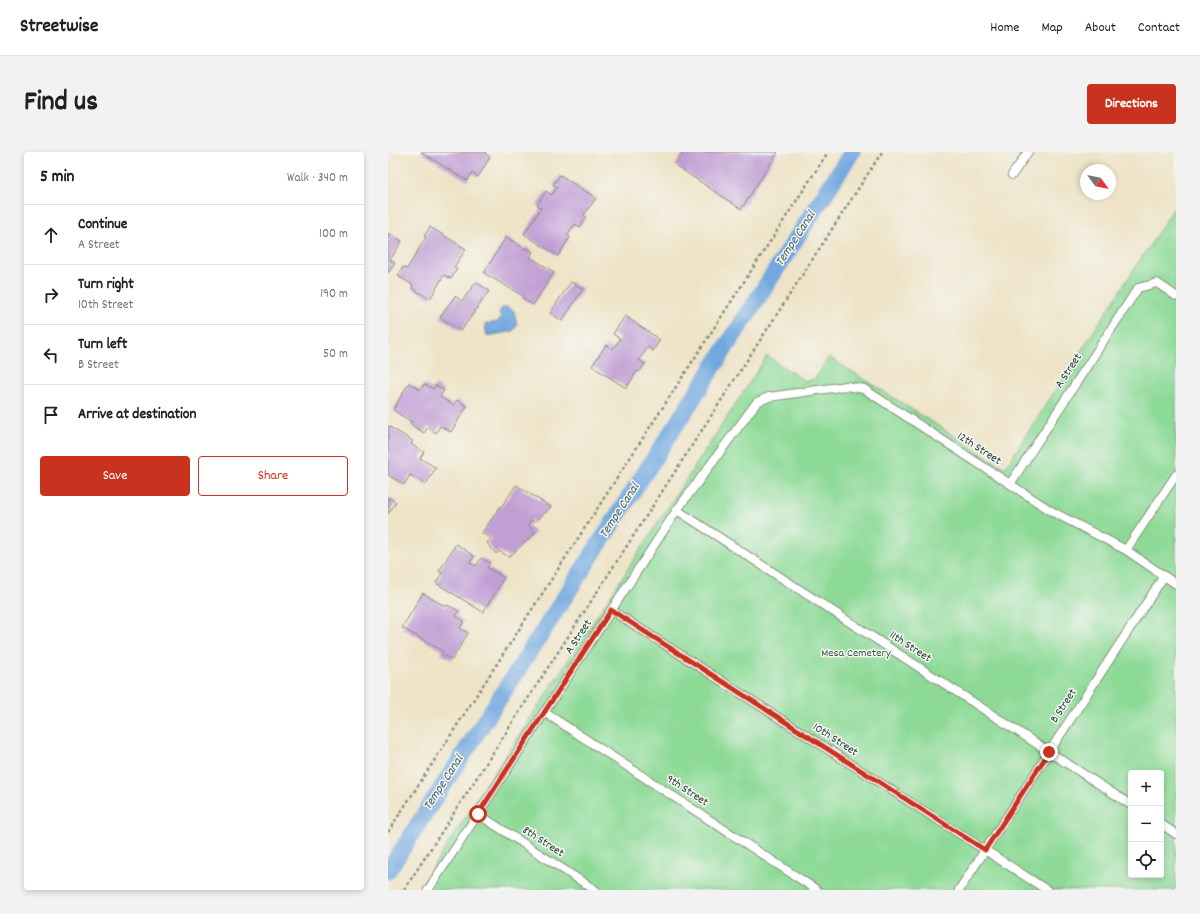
<!DOCTYPE html>
<meta charset="utf-8">
<style>
body{margin:0;font-family:Dekko,sans-serif;background:#f2f2f2;color:#202124}
.controls{position:absolute;right:12px;bottom:12px;display:grid;overflow:hidden;border-radius:4px;box-shadow:0 2px 6px #0003}
.controls button{width:36px;height:36px;display:grid;place-items:center;padding:0;border:0;border-bottom:1px solid #e0e0e0;background:#fff;color:#202124;font:20px sans-serif}
.compass{position:absolute;left:692px;top:12px;width:36px;height:36px;border-radius:50%;background:#fff;box-shadow:0 2px 6px #0003;rotate:123deg}
.stop{position:absolute;width:12px;height:12px;margin:-9px;border:3px solid #c8321e;border-radius:50%;background:#fff}
.stop.end{background:#c8321e;border-color:#fff;box-shadow:0 1px 4px #0008}
.list{margin:0;padding:0;list-style:none}
h2{display:flex;justify-content:space-between;align-items:center;height:52px;margin:0;padding:0 16px;font-size:17px}
h2 small{font-size:13px;font-weight:400;color:#757577}
.list li{display:grid;grid-template-columns:26px 1fr auto;gap:12px;align-items:center;box-sizing:border-box;height:60px;padding:0 16px;border-top:1px solid #e0e0e0}
.list b{display:block;font-size:15px;white-space:nowrap}
.list p{margin:0;font-size:13px;white-space:nowrap;color:#757577}
.list em{font-size:13px;font-style:normal;color:#757577}
.actions{display:flex;gap:8px;padding:12px 16px}
.actions a{flex:1;padding:9px 0;border:1px solid #c8321e;border-radius:4px;text-align:center;font-size:14px;color:#c8321e}
.actions .main{background:#c8321e;color:#fff}
.icon{flex:none;width:22px;height:22px;fill:none;stroke:currentColor;stroke-width:2;stroke-linecap:round;stroke-linejoin:round}
.map{position:relative;flex:none;width:788px;height:738px;overflow:hidden;border-radius:4px}
header{display:flex;align-items:center;gap:24px;box-sizing:border-box;height:56px;padding:0 20px;background:#fff;border-bottom:1px solid #e0e0e0}
header strong{font-size:19px}
nav{display:flex;gap:22px;margin-inline-start:auto;font-size:14px}
.intro{display:flex;align-items:center;justify-content:space-between;box-sizing:border-box;height:96px;padding:0 24px}
h1{margin:0;font-size:28px}
.button{padding:10px 18px;border-radius:4px;background:#c8321e;color:#fff;font-size:14px;font-weight:700}
main{display:flex;gap:24px;padding:0 24px}
aside{flex:1;background:#fff;border-radius:4px;box-shadow:0 2px 6px #0003}
.map>svg:first-child{display:block}
</style>
<header>
<strong>Streetwise</strong>
<nav><a>Home</a><a>Map</a><a>About</a><a>Contact</a></nav>
</header>
<div class="intro"><h1>Find us</h1><a class="button">Directions</a></div>
<main>
<aside>
<h2>5 min<small>Walk · 340 m</small></h2>
<ul class="list">
<li><svg class="icon" aria-label="ahead" viewBox="0 0 24 24"><path d="M12 20V5M6 11l6-6 6 6"/></svg><div><b>Continue</b><p>A Street</p></div><em>100 m</em></li>
<li><svg class="icon" aria-label="right" viewBox="0 0 24 24"><path d="M7 20v-9h11M14 6l5 5-5 5"/></svg><div><b>Turn right</b><p>10th Street</p></div><em>190 m</em></li>
<li><svg class="icon" aria-label="left" viewBox="0 0 24 24"><path d="M17 20v-9H6M10 6l-5 5 5 5"/></svg><div><b>Turn left</b><p>B Street</p></div><em>50 m</em></li>
<li><svg class="icon" aria-label="arrive" viewBox="0 0 24 24"><path d="M6 21V4h12l-3 4 3 4H6"/></svg><div><b>Arrive at destination</b></div></li>
</ul>
<div class="actions"><a class="main">Save</a><a>Share</a></div>
</aside>
<div class="map">
<svg width="788" height="738" viewBox="0 0 788 738">
<rect width="100%" height="100%" fill="#f6f6f2"/>
<filter id="ink" filterUnits="userSpaceOnUse"><feTurbulence type="fractalNoise" baseFrequency=".025" numOctaves="2"/><feDisplacementMap in="SourceGraphic" scale="8" xChannelSelector="R" yChannelSelector="G"/><feConvolveMatrix kernelMatrix="1 2 1 2 8 2 1 2 1" color-interpolation-filters="sRGB"/></filter>
<filter id="wash" filterUnits="userSpaceOnUse"><feTurbulence type="fractalNoise" baseFrequency=".012" numOctaves="4" result="noise"/><feDisplacementMap in="SourceGraphic" scale="16" xChannelSelector="R" yChannelSelector="G"/><feGaussianBlur stdDeviation="0.9" result="paint"/><feColorMatrix in="noise" values="0 0 0 0 0 0 0 0 0 0 0 0 0 0 0 0 0 1.4 0 .05"/><feComposite in="paint" operator="in"/></filter>
<g filter="url(#wash)">
<rect width="100%" height="100%" fill="#eee3c6"/>
<path fill="#8dda97" stroke="#568c66" fill-rule="evenodd" d="M788,53v685h-758l349,-534 38,25 10,-2 14,-22 176,111zM743,621h30v102h-30z"/>
<path fill="#72a8df" stroke="#48728a" d="M119,155l7,4 3,14 -4,6 -26,5 -2,-12 13,-2 3,-5 -2,-5 3,-4z"/>
<g fill="none" stroke-linecap="round" stroke-linejoin="round">
<path stroke="#72a8df" stroke-width="17" d="M0,719l464,-719"/>
</g>
<g id="blocks">
<path fill="#c19fd4" d="M33,0h65l-1,2 5,3 -12,20 -6,-4 -5,8z
M296,0h94l-37,57 -66,-44z
M172,23l36,23 -12,17 2,2 -6,10 -5,-3 -8,11 3,2 -12,19 -34,-22 17,-26 -4,-3 9,-14 6,4 5,-8 -4,-2z
M42,75l36,22 -12,18 3,2 -6,10 -7,-4 -14,24 -18,-11 1,-3 -15,-9 5,-9 4,2 19,-32 -2,-1z
M0,81l14,8 -12,19 5,3 -7,10z
M118,85l19,12 1,-2 7,5 -3,5 24,15 -21,33 -11,-7 1,-2 -39,-23z
M88,130l13,9 -28,40 -21,-14 15,-21 7,5z
M183,130l12,7 -21,32 -12,-8z
M237,164l35,24 -7,11 -5,-4 -9,13 6,4 -6,8 -2,-1 -11,17 -34,-22 14,-21 7,4 7,-10 -7,-5z
M21,231l11,7 4,-6 9,5 2,-4 9,5 -4,7 13,8 4,-5 10,6 -16,26 -11,-6 -4,7 -8,-6 -4,6 -14,-9 2,-2 -19,-12z
M0,274l25,15 -2,3 13,8 -4,6 16,10 -10,16 -16,-9 -6,10 -16,-10z
M128,333l35,22 -17,15 -3,-2 -3,5 7,8 -26,24 -10,-6 -3,3 -9,-11 4,-5 -9,-5 17,-25 5,-5z
M0,345l8,5 -8,12z
M68,392l18,12 -4,7 6,3 5,-8 9,5 -3,4 17,11 -21,34 -47,-29 6,-10 -3,-2z
M35,441l23,14 1,-2 12,6 -3,5 8,5 -4,7 8,5 -16,27 -11,-6 2,-3 -41,-23z"/>
</g>
</g>
<g filter="url(#ink)">
<use href="#blocks" fill-opacity="0" stroke="#86907d" stroke-width="1"/>
<g fill="none" stroke-linecap="round" stroke-linejoin="round">
<g stroke="#86907d" stroke-width="10">
<path id="service" d="M624,23l16,-23
M622,332l128,-196 19,-5 19,13
M289,358l454,295
M738,398l50,-75
M223,458l436,280
M156,560l273,178
M90,662l117,76
M773,672l15,10
M40,738l249,-380 80,-108 12,-5 77,-11 18,3 189,123 73,38 50,34
M571,738l205,-314"/>
</g>
<path stroke="#86907d" stroke-width="2.5" stroke-dasharray="3 3" stroke-linecap="butt" d="M0,680l440,-680
M16,738l478,-738"/>
<use href="#service" stroke="#fff" stroke-width="8"/>
</g>
</g>
<g fill="none" stroke-linecap="round" stroke-linejoin="round" filter="url(#ink)">
<path stroke="#c8321e" stroke-width="5" d="M90,662l133,-204 374,240 64,-98"/>
</g>
<g text-anchor="middle" dominant-baseline="central" stroke-width="3" stroke-linejoin="round" paint-order="stroke">
<g font-size="12" fill="#1f3d34" stroke="#f6f6f2">
<text transform="translate(681 219) rotate(-57)">A Street</text>
<text transform="translate(591 297) rotate(33)">12th Street</text>
<text transform="translate(191 485) rotate(-57)">A Street</text>
<text transform="translate(522 495) rotate(33)">11th Street</text>
<text transform="translate(676 554) rotate(-57)">B Street</text>
<text transform="translate(447 588) rotate(33)">10th Street</text>
<text transform="translate(299 639) rotate(33)">9th Street</text>
<text transform="translate(155 690) rotate(33)">8th Street</text>
</g>
<g font-size="12" fill="#355c48" stroke="#f6f6f2">
<text x="468" y="501">Mesa Cemetery</text>
</g>
<g font-size="13" font-style="italic" fill="#385d67" stroke="#f6f6f2">
<text transform="translate(408 87) rotate(-57)">Tempe Canal</text>
<text transform="translate(232 359) rotate(-57)">Tempe Canal</text>
<text transform="translate(56 631) rotate(-57)">Tempe Canal</text>
</g>
</g>
</svg>
<div class="controls">
<button>+</button>
<button>−</button>
<button><svg class="icon" aria-label="locate" viewBox="0 0 24 24"><circle cx="12" cy="12" r="6"/><path d="M12 2v4M12 18v4M2 12h4M18 12h4"/></svg></button>
</div>
<svg class="compass" viewBox="-18 -18 36 36"><path d="M0-13l5 13h-10z" fill="#e53935"/><path d="M0 13l5-13h-10z" fill="#757577"/></svg>
<div class="stop" style="left:90px;top:662px"></div>
<div class="stop end" style="left:661px;top:600px"></div>
</div>
</main>
